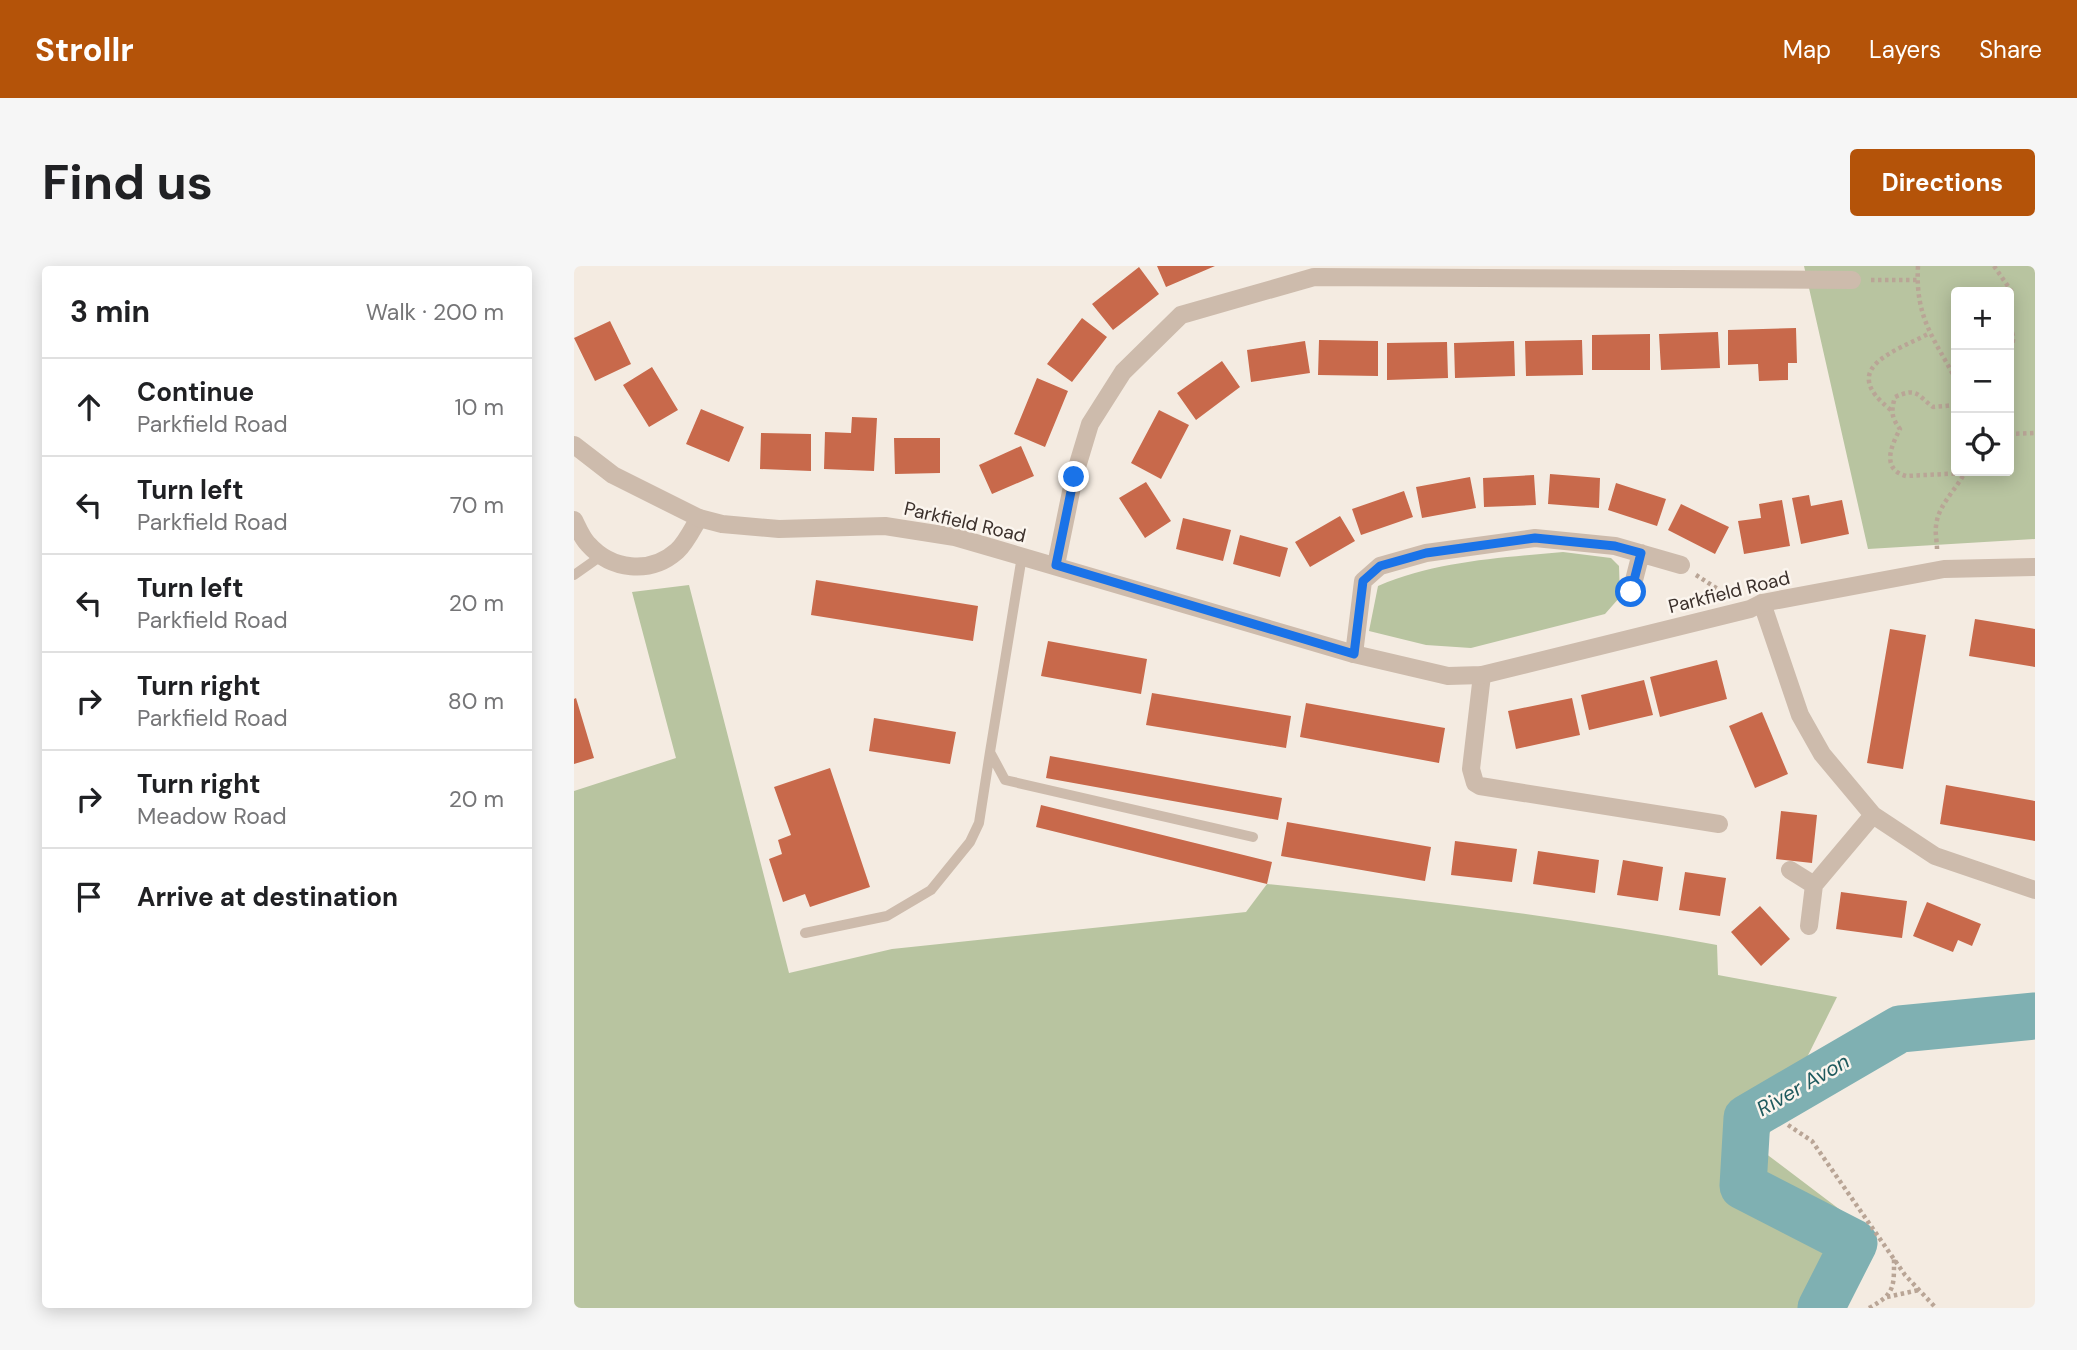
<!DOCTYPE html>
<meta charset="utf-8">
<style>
body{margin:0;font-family:"DM Sans",sans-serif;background:#f6f6f6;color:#202124}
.controls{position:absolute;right:21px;top:21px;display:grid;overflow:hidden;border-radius:7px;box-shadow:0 4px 18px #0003}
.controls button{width:63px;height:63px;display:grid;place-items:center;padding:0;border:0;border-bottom:2px solid #e0e0e0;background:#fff;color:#202124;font:35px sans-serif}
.stop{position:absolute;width:21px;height:21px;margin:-16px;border:5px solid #1a73e8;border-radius:50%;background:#fff}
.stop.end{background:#1a73e8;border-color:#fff;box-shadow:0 2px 7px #0008}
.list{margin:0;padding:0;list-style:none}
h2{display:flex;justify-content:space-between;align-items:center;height:91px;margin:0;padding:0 28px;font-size:30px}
h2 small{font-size:23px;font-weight:400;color:#757577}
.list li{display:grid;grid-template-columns:46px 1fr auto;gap:21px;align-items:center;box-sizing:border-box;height:98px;padding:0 28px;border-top:2px solid #e0e0e0}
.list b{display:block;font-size:26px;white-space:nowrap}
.list p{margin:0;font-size:23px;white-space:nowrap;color:#757577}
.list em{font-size:23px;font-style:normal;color:#757577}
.icon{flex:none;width:38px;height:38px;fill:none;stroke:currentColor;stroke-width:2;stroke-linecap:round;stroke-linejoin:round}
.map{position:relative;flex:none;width:1461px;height:1042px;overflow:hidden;border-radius:7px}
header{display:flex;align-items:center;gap:42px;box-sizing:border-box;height:98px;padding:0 35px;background:#b45309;color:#fff}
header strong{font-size:33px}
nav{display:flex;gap:38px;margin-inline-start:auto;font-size:24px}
.intro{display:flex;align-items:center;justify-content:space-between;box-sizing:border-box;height:168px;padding:0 42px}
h1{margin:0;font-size:49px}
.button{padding:18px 32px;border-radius:7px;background:#b45309;color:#fff;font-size:24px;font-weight:700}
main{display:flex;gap:42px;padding:0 42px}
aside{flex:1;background:#fff;border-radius:7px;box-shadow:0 4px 18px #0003}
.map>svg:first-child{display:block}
</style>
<header>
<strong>Strollr</strong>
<nav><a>Map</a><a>Layers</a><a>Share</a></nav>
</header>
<div class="intro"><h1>Find us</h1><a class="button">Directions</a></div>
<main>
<aside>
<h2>3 min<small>Walk · 200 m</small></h2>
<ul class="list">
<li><svg class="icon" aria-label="ahead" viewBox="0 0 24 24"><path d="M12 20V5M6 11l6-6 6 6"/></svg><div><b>Continue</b><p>Parkfield Road</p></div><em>10 m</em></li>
<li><svg class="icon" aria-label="left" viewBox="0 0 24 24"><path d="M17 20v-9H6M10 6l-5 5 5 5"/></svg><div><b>Turn left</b><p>Parkfield Road</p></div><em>70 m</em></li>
<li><svg class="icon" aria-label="left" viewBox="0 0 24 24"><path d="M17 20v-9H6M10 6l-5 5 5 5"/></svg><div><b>Turn left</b><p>Parkfield Road</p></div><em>20 m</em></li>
<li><svg class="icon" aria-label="right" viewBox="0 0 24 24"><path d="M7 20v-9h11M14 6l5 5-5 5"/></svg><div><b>Turn right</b><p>Parkfield Road</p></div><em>80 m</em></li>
<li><svg class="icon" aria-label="right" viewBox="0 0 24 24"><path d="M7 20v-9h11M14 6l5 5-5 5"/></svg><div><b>Turn right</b><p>Meadow Road</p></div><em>20 m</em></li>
<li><svg class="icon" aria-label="arrive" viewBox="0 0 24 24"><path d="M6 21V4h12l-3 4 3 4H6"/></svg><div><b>Arrive at destination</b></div></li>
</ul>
</aside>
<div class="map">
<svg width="1461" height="1042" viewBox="0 0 1461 1042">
<rect width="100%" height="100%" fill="#f4ebe1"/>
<path fill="#b8c4a0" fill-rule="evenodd" d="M1230,0h231v273l-167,10zM1382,26h53v179h-53z
M989,286l48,6 8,8 1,31 -15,17 -134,34 -45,-3 -57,-14 9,-45c59,-25 122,-28 185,-34z
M115,319l100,388 103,-24 354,-37 21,-28c151,15 301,33 450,61l1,30 119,22 -76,153 86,65 -18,93h-1255v-517l102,-33 -44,-166z"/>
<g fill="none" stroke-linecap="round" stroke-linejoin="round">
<path stroke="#7fb0b2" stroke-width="47" d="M1247,1042l33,-65 -111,-57 4,-68 153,-89 135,-13"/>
</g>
<path fill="#c8694b" d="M583,0h58l-49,21z
M565,1l20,27 -46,36 -21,-26z
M508,52l25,19 -35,45 -25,-18z
M36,55l21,43 -36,17 -21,-43z
M1222,62l1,35h-9v17l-29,1 -1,-17 -30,1v-35z
M1144,66l2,36 -59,2 -2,-36z
M1076,68v36h-58v-35z
M745,74l59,1v35l-60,-1z
M1008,74l1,35 -57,1 -1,-35z
M731,75l5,32 -59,9 -4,-32z
M940,75l1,35 -60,2 -1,-35z
M873,76l1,36 -61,2v-37z
M648,95l18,26 -44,33 -19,-27z
M78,101l26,43 -29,17 -26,-42z
M463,112l31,13 -23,56 -31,-13z
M127,143l43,18 -15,35 -43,-18z
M585,144l30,15 -28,54 -30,-16z
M278,151l25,1 -3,53 -50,-2 1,-37 26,1z
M187,167l50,1v37l-51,-2z
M320,172h46v35l-45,1z
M447,180l13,30 -42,18 -13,-29z
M976,208l50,4 -1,30 -51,-4z
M960,209l2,30 -52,2 -1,-29z
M896,211l6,31 -54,10 -6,-31z
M572,216l25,39 -26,17 -26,-40z
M1042,217l50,16 -9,27 -49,-16z
M830,225l9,26 -52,18 -9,-26z
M1235,229l2,11 31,-6 7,34 -48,10 -9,-46z
M1208,234l8,46 -46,8 -6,-33 23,-3 -2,-14z
M1107,238l48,23 -14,27 -47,-24z
M766,250l15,25 -45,26 -15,-25z
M609,252l48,12 -8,31 -47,-12z
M666,269l48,13 -8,29 -47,-13z
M242,314l162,26 -5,35 -162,-26z
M1401,353l60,10v38l-66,-11z
M1316,363l36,6 -23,134 -36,-6z
M474,375l99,18 -6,35 -100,-18z
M1143,394l10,39 -67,18 -10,-40z
M1070,414l9,35 -64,15 -8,-35z
M578,427l139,23 -5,32 -140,-23z
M2,432l18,60 -20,6v-65z
M998,432l8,37 -64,14 -8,-38z
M732,437l139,25 -6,35 -139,-26z
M1188,446l26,62 -33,14 -26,-62z
M300,452l82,14 -6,32 -81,-13z
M476,490l232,42 -4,22 -232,-42z
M256,502l40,119 -60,20 -5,-13 -22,8 -14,-43 13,-5 -4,-14 13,-5 -17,-48z
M1372,519l89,16v40l-95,-17z
M467,539l231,57 -5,22 -231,-57z
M1207,545l36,4 -5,48 -36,-4z
M713,556l144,25 -6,34 -144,-25z
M881,575l62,8 -5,33 -61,-7z
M964,585l61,9 -4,33 -62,-9z
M1049,594l40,7 -5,34 -41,-6z
M1111,606l41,6 -6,38 -41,-6z
M1267,626l66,9 -5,37 -66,-9z
M1353,636l54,22 -9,22 -14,-6 -5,12 -40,-16z
M1186,640l30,33 -29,27 -30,-34z"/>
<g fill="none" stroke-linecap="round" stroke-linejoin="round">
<path stroke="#b9a596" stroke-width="4.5" stroke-dasharray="3.5 3.5" stroke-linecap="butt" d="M1344,0c-3,52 16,72 38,114
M1420,0l18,26 -3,18
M1297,14h46
M1435,60c6,10 5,16 0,26
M1382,139l-23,2c-16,-12 -16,-20 -38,-10 -4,14 -4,20 5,32 -9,17 -19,40 6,47l59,-3
M1317,144c-54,-42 3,-58 39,-77
M1435,168l26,-1
M1363,283c0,-7 -2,-16 -1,-23 2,-21 20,-36 29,-54
M1122,309l28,18
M1214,859l24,16 93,134 31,33
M1313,1031l32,-7
M1295,1042c26,-14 25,-21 25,-49"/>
<path stroke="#cdbbac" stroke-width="10" d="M448,290l-32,196 15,28 248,57
M0,309l27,-19
M231,667l82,-17 44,-26 39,-48 9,-19 11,-71"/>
<path stroke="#cdbbac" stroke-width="18" d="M0,254c4,8 8,18 14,24 23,26 62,31 89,7 9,-8 16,-23 22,-33
M482,299l18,-88 16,-53 33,-52 58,-57 133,-38 538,3
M1057,326l10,-39
M1188,337l38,112 22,39 51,61 62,41 100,34
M780,388l9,-73 17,-15 46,-13 109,-15 80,8 66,19
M908,409l-11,94 4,14 5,3 239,38
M1216,604l24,15 -5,41
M1240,619l59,-70"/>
<path stroke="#cdbbac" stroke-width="18" d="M0,179l39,30 86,43 23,6 57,5 106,-3 70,11 399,117 94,22 34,-1 268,-66 12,-6 182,-34 91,-2"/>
</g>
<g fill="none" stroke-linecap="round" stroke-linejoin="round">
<path stroke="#1a73e8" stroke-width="9" d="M500,211l-18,88 298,89 9,-73 17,-15 46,-13 109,-15 80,8 26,7 -10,39"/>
</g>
<g text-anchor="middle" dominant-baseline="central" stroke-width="5" stroke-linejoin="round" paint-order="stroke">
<g font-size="19" fill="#3b302b" stroke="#fbf5ee">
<text transform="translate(391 256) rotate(13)">Parkfield Road</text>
<text transform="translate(1155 326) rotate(-14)">Parkfield Road</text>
</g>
<g font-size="21" font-style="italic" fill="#1f5a5e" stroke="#fbf5ee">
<text transform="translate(1229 819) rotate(-30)">River Avon</text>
</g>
</g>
</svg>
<div class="controls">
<button>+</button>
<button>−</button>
<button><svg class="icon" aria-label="locate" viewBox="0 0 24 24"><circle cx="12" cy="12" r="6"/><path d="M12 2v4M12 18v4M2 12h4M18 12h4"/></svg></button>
</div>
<div class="stop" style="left:1057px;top:326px"></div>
<div class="stop end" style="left:500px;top:211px"></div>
</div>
</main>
